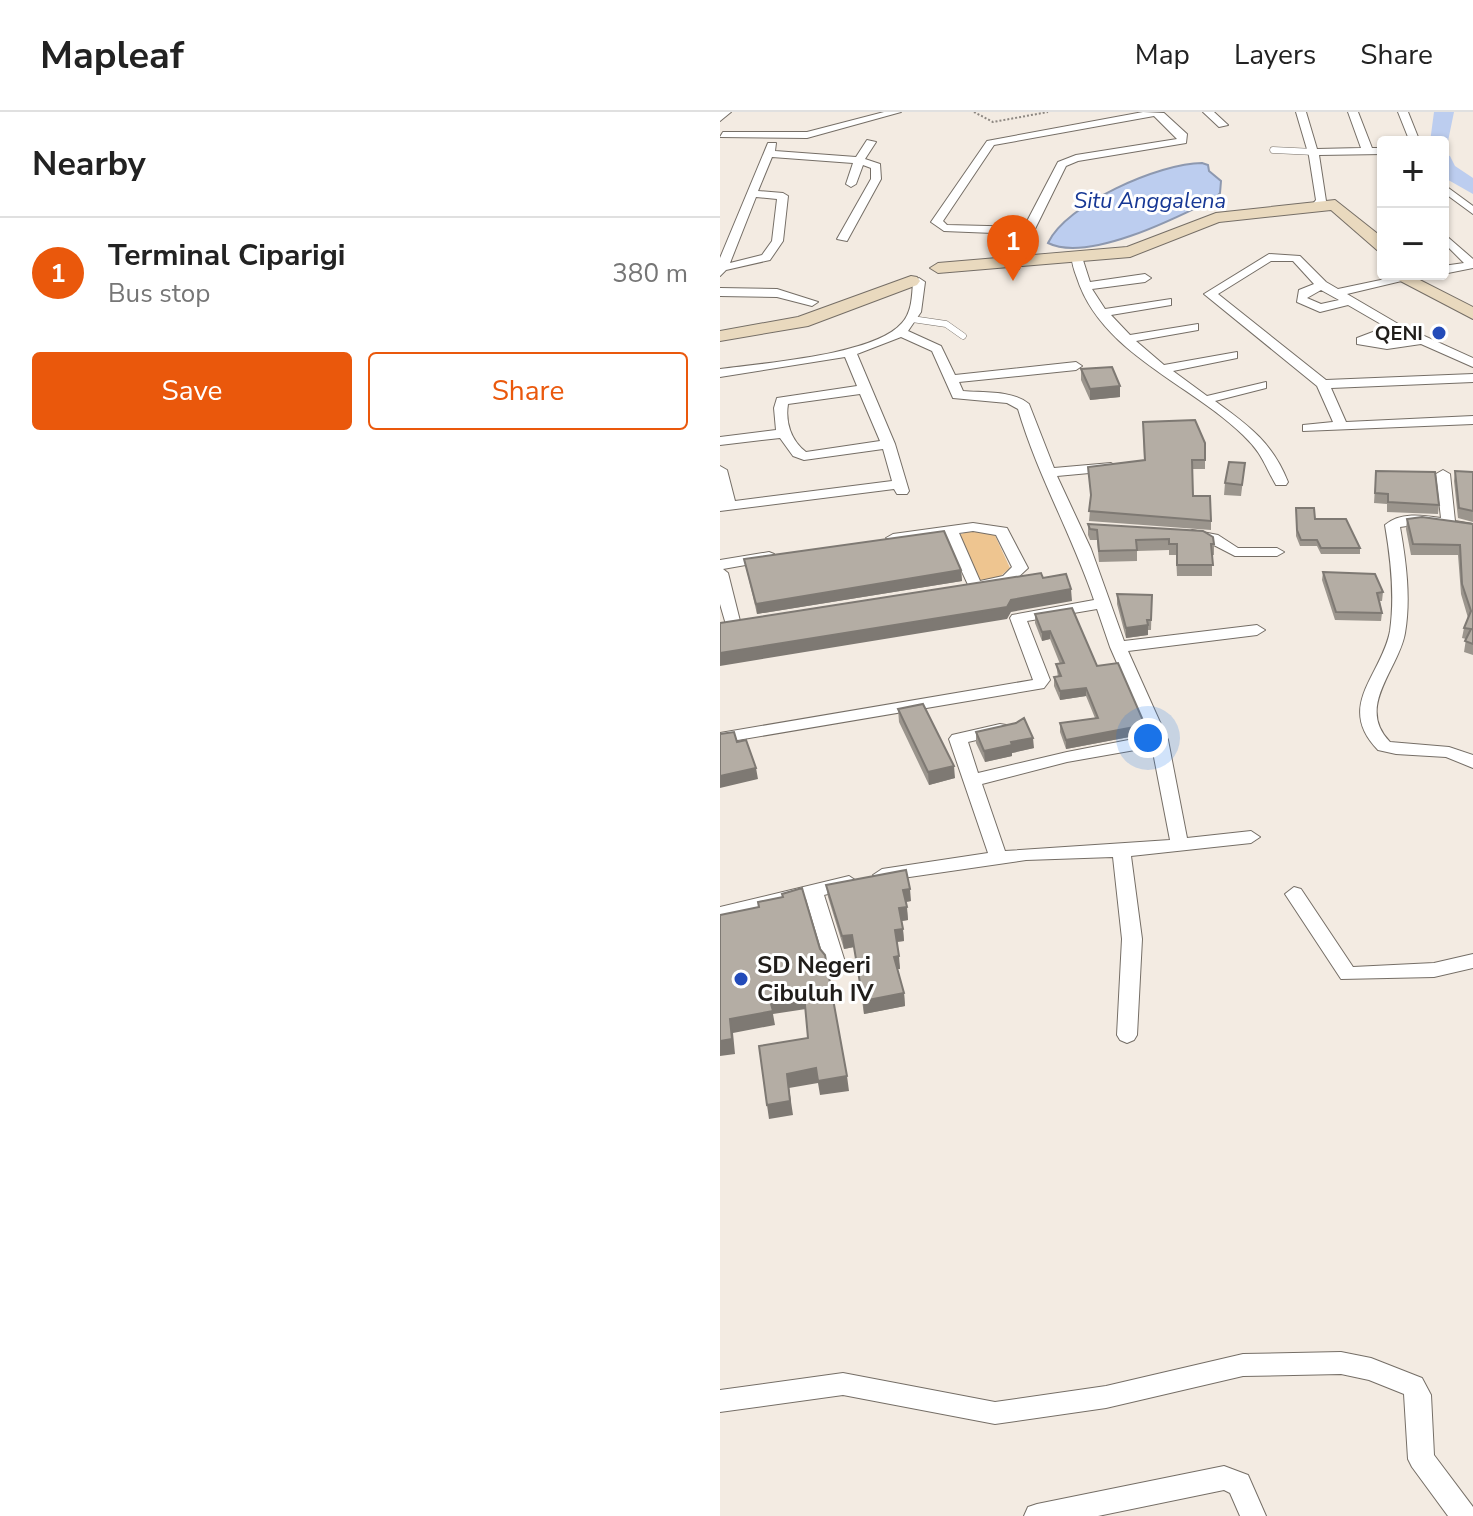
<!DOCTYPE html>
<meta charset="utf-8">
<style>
body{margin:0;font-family:"Nunito Sans",sans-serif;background:#f6f6f6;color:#222}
.controls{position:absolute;right:24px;top:24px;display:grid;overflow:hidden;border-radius:8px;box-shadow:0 2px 6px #0004}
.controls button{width:72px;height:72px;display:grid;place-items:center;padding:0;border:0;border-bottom:2px solid #e0e0e0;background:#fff;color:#222;font:40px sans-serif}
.you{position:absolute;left:428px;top:626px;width:28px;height:28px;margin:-20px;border:6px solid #fff;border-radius:50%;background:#1a73e8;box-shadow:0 0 0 12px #1a73e833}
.badge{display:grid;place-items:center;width:52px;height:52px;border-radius:50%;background:#ea580c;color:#fff;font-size:26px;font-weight:700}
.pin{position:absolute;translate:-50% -66px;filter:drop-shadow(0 2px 4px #0008)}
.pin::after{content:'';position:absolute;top:42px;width:28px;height:24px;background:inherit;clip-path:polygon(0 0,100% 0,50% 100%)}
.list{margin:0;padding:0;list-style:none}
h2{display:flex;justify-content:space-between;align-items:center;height:104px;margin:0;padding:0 32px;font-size:34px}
h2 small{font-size:26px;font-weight:400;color:#767676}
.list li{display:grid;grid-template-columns:52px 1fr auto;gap:24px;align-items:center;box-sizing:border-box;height:112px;padding:0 32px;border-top:2px solid #e0e0e0}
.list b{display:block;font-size:30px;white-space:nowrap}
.list p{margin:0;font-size:26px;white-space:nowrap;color:#767676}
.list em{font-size:26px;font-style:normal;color:#767676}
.actions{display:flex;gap:16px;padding:24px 32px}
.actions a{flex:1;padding:18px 0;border:2px solid #ea580c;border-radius:8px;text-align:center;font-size:28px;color:#ea580c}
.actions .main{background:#ea580c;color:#fff}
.map{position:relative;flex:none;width:753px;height:1404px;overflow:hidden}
header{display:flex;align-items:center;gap:48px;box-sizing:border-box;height:112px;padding:0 40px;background:#fff;border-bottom:2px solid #e0e0e0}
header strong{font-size:38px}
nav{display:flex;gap:44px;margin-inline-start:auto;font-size:28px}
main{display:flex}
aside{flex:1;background:#fff}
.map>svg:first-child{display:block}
</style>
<header>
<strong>Mapleaf</strong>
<nav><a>Map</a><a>Layers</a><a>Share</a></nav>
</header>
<main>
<aside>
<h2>Nearby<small></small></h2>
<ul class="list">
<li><span class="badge">1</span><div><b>Terminal Ciparigi</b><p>Bus stop</p></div><em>380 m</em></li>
</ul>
<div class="actions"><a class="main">Save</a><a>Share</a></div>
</aside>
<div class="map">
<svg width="753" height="1404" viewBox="0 0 753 1404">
<rect width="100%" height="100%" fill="#f3ebe2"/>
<path fill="#eec590" d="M257,416l16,3 17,37 -13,11 -19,1 -19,-45z"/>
<path fill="#bccdef" stroke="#8d98af" stroke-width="2" d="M482,51l6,2 1,6 12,10 -1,12 -6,6c-36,18 -126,64 -166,44 18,-39 112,-80 154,-80z"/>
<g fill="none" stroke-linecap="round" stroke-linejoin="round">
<path fill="#bccdef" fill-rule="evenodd" d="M714,0h20l-7,34 -4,1v-5h-13z
M723,42l7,2 5,10 18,12v16l-30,-17z"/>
<g stroke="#756e66" stroke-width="7">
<path id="lane" d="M553,38l42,2
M192,207l34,5 17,12"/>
</g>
<g stroke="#756e66" stroke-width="2">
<path id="street" d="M0,0h11l-11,9z
M164,0h17l-94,26 -87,-1 3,-5h84z
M423,0l21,1 23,21 -1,9 -108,18 -12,5 -32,65 -15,38 -10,-2 12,-33 -77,-3 -13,-9 56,-81zM434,4l23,23 -101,16 -18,7 -34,65 -77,-2 -4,-4 51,-76z
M483,0h11l14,13 -9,2z
M576,0h10l11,37 44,-1 -13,-36h10l14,36h11v6l-64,1 7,46 -11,9 -5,-3 6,-7 -7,-44z
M678,0h10l12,30h-10z
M147,28l9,2 -11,17 15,5 1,15 -34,62 -10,-2 34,-60v-11l-8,-3 -7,19 -5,3 -5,-3 7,-21 -81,-6 -14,34 25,2 5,3 -5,45 -13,19 -44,10 -6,6v-18l48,-115h8l-1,8 81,6zM36,85l21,2 -5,42 -10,14 -32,8z
M723,72l30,22v8l-30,-22z
M723,121l30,26v9l-30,6v-8l21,-3 -21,-21z
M549,142l31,2 26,26 12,7 71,-15h22l-84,20 53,31 73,33v9l-52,-23 -34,5 -30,-5v-6l29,-11 -38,-22 -28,7 -23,-10 2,-12 15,-6 -21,-23h-22l-53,33 108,86 147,-6v8l-142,6 15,34 127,-6v8l-170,7v-6l30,-3 -16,-36 -113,-92zM601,178l18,10 -18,4 -14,-6zM676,220l12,6 -32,2z
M352,143l10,2 8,25 55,-8 6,4 -6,4 -53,7 13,20 66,-10v6l-60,10 19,20 68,-11v6l-62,11 28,24 73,-13v6l-64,13 34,25 59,-14v6l-51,13c34,25 57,41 73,81l-2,3h-10c-12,-21 -14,-32 -33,-50 -52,-51 -142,-82 -166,-157 -3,-8 -6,-16 -5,-23z
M199,166l6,4 -4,30 -13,19 33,15 14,29 121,-13 6,4 -6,4 -117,12 4,9c21,2 49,-1 66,13l25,64 57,-5 7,4 -7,4 -54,5 34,73 33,92 133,-16 8,5 -8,5 -129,16 40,89 19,98 64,-7 9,6 -9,6 -120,13 11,83 -5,96 -3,5 -7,3 -7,-3 -3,-5 5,-96 -9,-82 -87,3 -144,21 -9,-6 9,-6 106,-16 -39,-114 3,-4 48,-11 6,1 3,4 -3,4 -38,9 10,31 89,-21 82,-16 -39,-89 -13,-38 -70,12 23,59 -6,8 -324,55v-10l313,-53 -23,-62 2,-3 82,-15c-22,-65 -57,-126 -76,-191l-11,-6 -54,-5 -21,-47 -31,-14 -44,17 38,90 14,47 -2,3h-10l-3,-5 -174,22v-45l7,4 8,31 157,-20 -9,-32 -79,11 -11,-4 -13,-18 -60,7v-8l56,-7 -2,-22 3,-10 80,-12 -12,-29 -125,20v-8c43,-6 155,-14 182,-46 10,-11 10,-27 11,-41zM140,282l20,47 -74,11c-15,-11 -21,-30 -18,-48zM432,635l18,93 -165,11 -23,-67 85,-22z
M0,176l57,1 41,13 -6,4 -35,-9 -57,-1z
M723,358l7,4 5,47 18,3v8l-52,-8 -21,3c6,34 11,71 5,106 -6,36 -50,74 -15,109l59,5 24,8v13l-27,-11 -50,-3 -18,-4c-43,-44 4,-75 12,-119 5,-35 1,-71 -5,-106 15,-13 37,-10 56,-7l-5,-44z
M253,411l34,5 21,40 -15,14 -43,7 -25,-54 -52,7 -7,-4 7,-4zM253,419l23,4 16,32 -9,9 -23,5 -21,-48z
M472,418l26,5 20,13h39l7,4 -7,4h-42l-27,-14 -21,-5 -2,-3z
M49,440l5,2v6l-51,9 5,4 13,52 -2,3h-12l-7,-24v-44z
M129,764l9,6 -2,5 -32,8 21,67 -3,5h-14l-3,-5 -19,-63 -86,22v-14z
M574,775l7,2 52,78 81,-4 39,-9v14l-39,9 -93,2 -56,-85z
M621,1240l30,6 51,20 9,17 3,60 39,52v9h-25l-36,-49 -4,-8 -4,-65 -35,-14 -28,-6 -98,2 -137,32 -111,16 -152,-29 -123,17v-22l123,-17 152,29 111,-16 137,-32z
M504,1354l24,9 18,41h-26l-10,-23 -6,-3 -126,26h-74l4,-9 9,-3z"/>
</g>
<g stroke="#756e66" stroke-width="2">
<path id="secondary" d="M615,88l48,38v14l-6,-2 -46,-40 -112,12 -89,35 -192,16 -8,-5 8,-5 189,-16 89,-34z
M667,162h21l65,33v12z
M191,164l6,1 3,4 -3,4 -109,41 -88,15v-10l78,-14z"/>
</g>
<path stroke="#8d8781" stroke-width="2" stroke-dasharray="2 2" stroke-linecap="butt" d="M254,0l19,10 55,-10"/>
<use href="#lane" stroke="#fff" stroke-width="6"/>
<use href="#street" fill="#fff" fill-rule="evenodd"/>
<use href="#secondary" fill="#e9d9be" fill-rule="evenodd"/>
</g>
<path fill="#9b958d" d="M361,257l39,28 -30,3 -9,-20z
M423,310l62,38v9h-13l1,27 18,25v9l-122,-9 2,-22 -3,-32 56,-7z
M525,351l-4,33 -17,-1 1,-12z
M656,359l63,34 -1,9 -51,-2v-8l-13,-1z
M735,359l18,1v50l-15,-4 -4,-37z
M576,396l64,40v6h-39l-4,-8h-17l-4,-10z
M687,407l66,5v131l-9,-3 2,-13 -4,-1 2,-10 4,-10 -7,-24 -3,-39h-47l-5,-26z
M368,412l126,20v11h-2v21h-35l-1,-21h-7v-5l-32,1v10l-38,1 -2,-22h-7l-2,-5z
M24,447l217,11 1,11 -205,33z
M603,460l60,20 -1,9h-2l2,12 -1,8 -46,-1 -13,-40z
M397,482l35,1 -1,35h-3v5l-22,3 -9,-34z
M315,502l62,52 48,59v9l-79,15 -6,-17v-9l35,-5 -9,-22 -26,4 -6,-14v-9h4l-2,-13h4l-10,-25 -8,2 -7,-18z
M178,597l57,69 -26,7 -30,-63z
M256,620l58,16 -22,5v3l-27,6 -9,-19z
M106,773l85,16 -5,1 2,18 -6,1 2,20 -8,1 4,27h-3l7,24 1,13 -41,8 -10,-67 -10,2 -16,-52z"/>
<path fill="#7e7973" d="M400,274v11l-30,3v-11z
M241,458l1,11 -205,33 -1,-10z
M351,477l1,12 -61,11 -4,7 -287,47v-13z
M428,513v10l-22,3v-10z
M330,519v8l-8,2v-9z
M366,576v8l-26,4v-9z
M425,613v9l-79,15v-9z
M313,626l1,10 -22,5v3l-27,6 -1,-11 27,-9z
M234,654l1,12 -26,7 -1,-13z
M36,656l2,11 -38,9v-12z
M190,777l1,12 -6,1 -2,-12z
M187,795l1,13 -7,1 -2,-13z
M183,817l1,12 -8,1 -1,-12z
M132,823l2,12 -10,2 -2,-13z
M179,844l1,13h-5l-1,-12z
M184,881l1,13 -41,8 -1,-13z
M84,882l2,15 -33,5 2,11 -42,8 2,21 -15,2v-15l10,-22 40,-19z
M96,956l31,8 2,15 -29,4 -2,-12 -29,5 4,27 -24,4 -2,-14 20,-31z"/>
<path fill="#b4ada4" stroke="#7e7973" stroke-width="2" d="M392,255l8,19 -30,3 -9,-20z
M475,308l10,23v17h-13l1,36h17l1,25 -122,-10 2,-16 -3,-28 57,-7 -2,-38z
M509,350l16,1 -3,22 -17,-2z
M656,359l59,1 4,33 -51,-3v-8l-13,-1z
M735,359l18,1v39l-14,-3z
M576,396h18l1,11h31l14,29h-39l-4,-8h-16l-4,-10z
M702,405l51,7v120l-8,-3 6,-12 -7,-1 7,-17 -9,-27 -2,-39 -47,-1 -6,-25z
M368,412l115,7 10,6 1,7h-3l2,21h-36v-21h-8v-5l-33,1 1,10 -38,1 -2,-21 -7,-1z
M224,419l17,39 -205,34 -12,-45z
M603,460l52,2 8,18 -6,1 5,20 -46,-1z
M321,461l2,5 23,-4 5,15 -60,11 -4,7 -287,46v-30z
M397,482l35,1 -1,25h-4l1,5 -22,3z
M352,496l25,58 21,-3 27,62 -79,15 -6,-17 38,-5 -12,-30 -26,3 -6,-14 7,-1 -5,-12 8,-1 -14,-32 -8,1 -7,-18z
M203,592l31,62 -26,6 -30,-63z
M304,606l9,20 -22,4 1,3 -28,6 -8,-19 40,-9z
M14,620l3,10 9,-2 10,28 -36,8v-42z
M186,758l4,19 -7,1 4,17 -8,1 4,21 -8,1 4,26 -5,1 10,36 -41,8 -11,-66 -10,1 -16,-51z
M82,776l18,61 5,6 22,121 -29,5 -2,-13 -29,6 3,27 -23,4 -8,-59 49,-8 -4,-44 -34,6 3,11 -43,8 2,20 -12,2v-126l39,-8 -1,-5 25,-5 -1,-3z"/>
<g fill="#234bb9" stroke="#fff" stroke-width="3">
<circle cx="719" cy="221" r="8"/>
<circle cx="21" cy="867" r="8"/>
</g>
<g text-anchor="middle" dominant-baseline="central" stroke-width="6" stroke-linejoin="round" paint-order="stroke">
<g font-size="20" font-weight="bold" fill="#201d1a" stroke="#fff" text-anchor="end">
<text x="703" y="221">QENI</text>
</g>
<g font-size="22" font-style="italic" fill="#173895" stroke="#fff">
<text x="430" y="89">Situ Anggalena</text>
</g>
<g font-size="24" font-weight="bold" fill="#201d1a" stroke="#fff" text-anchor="start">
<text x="37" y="853">SD Negeri<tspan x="37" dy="28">Cibuluh IV</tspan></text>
</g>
</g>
</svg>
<div class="controls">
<button>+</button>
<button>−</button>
</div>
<div class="you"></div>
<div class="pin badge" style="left:293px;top:169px">1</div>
</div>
</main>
